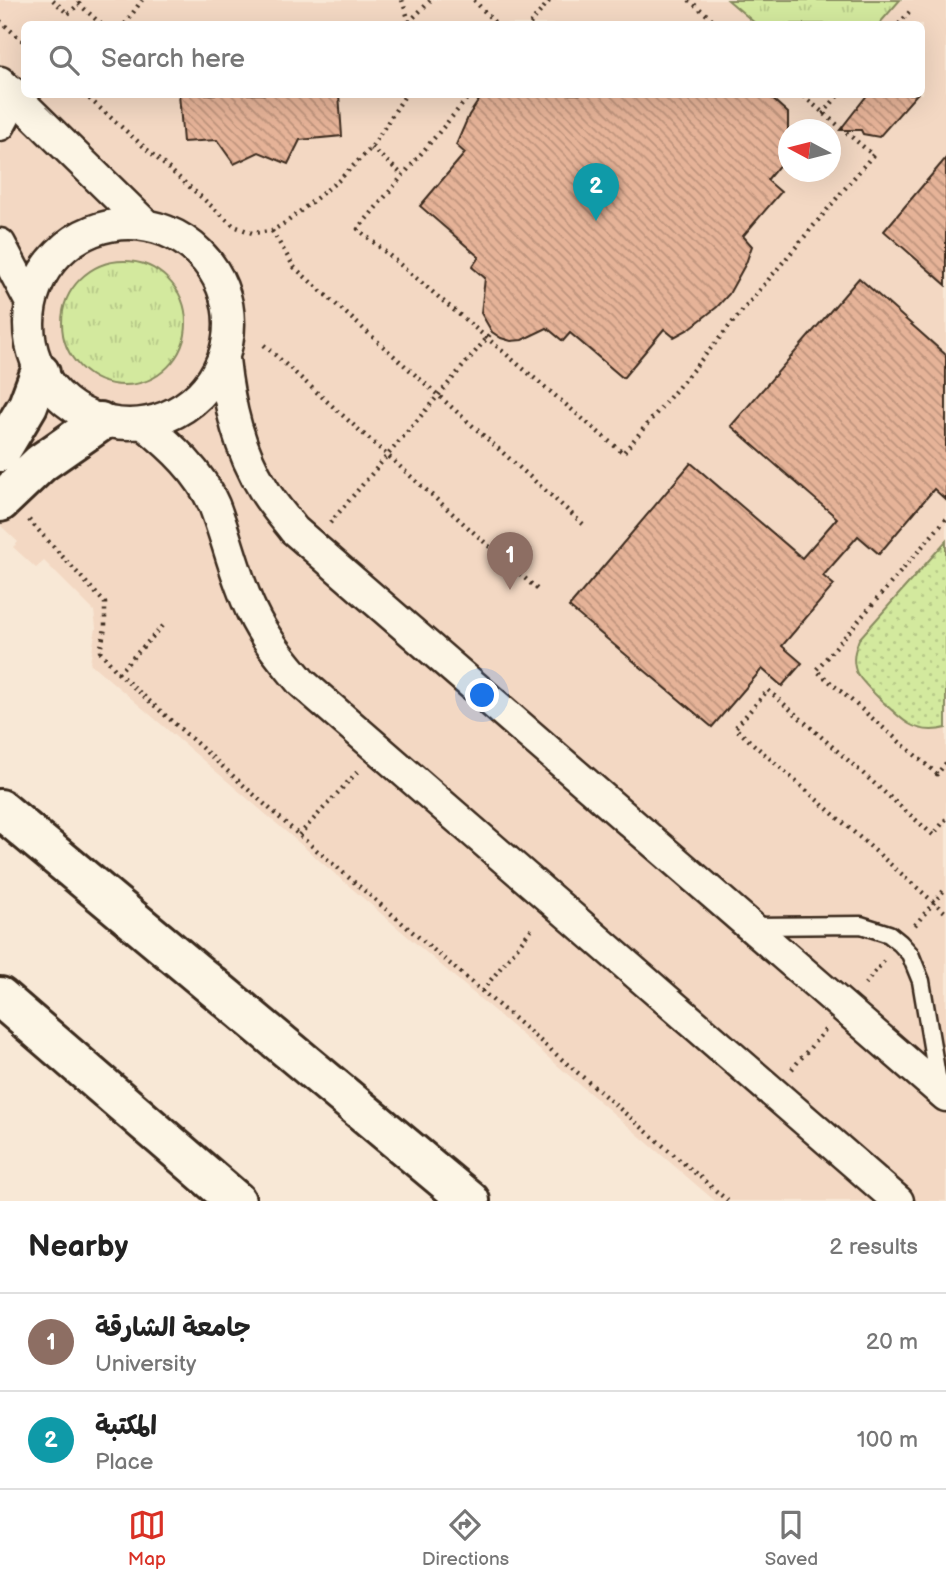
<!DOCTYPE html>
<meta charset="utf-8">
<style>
body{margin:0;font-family:"Balsamiq Sans","Playpen Sans Arabic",sans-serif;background:#f2f2f2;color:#222}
.compass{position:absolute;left:778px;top:119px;width:63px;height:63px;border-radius:50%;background:#fff;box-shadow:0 7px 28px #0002;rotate:277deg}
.you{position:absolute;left:483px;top:696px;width:24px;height:24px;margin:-18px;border:5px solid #fff;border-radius:50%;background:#1a73e8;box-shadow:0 0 0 10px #1a73e833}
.badge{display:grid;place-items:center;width:46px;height:46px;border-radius:50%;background:#d93025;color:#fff;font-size:23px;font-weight:700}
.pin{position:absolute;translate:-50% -58px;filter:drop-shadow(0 2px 4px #0008)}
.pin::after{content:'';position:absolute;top:37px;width:24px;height:21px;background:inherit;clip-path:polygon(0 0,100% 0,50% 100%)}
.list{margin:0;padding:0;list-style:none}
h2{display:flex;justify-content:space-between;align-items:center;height:91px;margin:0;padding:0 28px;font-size:30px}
h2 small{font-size:23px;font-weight:400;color:#767676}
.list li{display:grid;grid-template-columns:46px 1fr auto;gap:21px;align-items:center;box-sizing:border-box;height:98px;padding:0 28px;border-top:2px solid #e0e0e0}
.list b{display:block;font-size:26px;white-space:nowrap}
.list p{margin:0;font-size:23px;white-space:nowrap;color:#767676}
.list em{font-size:23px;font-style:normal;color:#767676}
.icon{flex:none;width:38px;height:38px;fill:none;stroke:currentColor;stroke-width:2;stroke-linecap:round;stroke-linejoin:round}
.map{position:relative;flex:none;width:946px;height:1201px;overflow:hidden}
.search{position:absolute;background:#fff;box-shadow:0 7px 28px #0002;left:21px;right:21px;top:21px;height:77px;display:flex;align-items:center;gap:18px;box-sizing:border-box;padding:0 24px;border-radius:10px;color:#767676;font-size:26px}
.sheet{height:287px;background:#fff}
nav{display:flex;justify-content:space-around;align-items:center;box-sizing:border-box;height:98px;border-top:2px solid #e0e0e0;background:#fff;font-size:19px;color:#767676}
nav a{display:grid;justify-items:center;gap:4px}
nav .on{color:#d93025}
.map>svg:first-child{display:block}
</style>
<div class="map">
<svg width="946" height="1201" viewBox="0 0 946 1201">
<defs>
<pattern id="grass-tufts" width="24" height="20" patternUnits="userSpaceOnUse" patternTransform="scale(1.75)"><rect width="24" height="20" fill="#d3e99e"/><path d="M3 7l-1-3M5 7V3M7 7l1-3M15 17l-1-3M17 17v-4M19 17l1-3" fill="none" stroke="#b6c888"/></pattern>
<pattern id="garden-dots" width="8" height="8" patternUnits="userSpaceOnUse" patternTransform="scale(1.75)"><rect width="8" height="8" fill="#d3e99e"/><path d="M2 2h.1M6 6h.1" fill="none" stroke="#b6c888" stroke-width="1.8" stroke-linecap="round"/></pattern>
<pattern id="building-back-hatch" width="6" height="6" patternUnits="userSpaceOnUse" patternTransform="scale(1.75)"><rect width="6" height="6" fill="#e6b398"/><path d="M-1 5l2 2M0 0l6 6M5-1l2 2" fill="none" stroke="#bc927b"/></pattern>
</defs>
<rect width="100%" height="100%" fill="#f8e8d6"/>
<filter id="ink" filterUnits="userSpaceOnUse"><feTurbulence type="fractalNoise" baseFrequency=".0143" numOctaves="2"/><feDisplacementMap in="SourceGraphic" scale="14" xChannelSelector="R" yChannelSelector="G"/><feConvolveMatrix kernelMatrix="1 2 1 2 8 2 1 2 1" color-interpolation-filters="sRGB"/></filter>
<g filter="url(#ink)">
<path fill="#f3d8c3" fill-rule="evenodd" d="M0,0h946v1201h-231l-625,-538 6,-35 -2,-17 -50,-50 -8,7 -23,-21 5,-5 -18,-17zM24,24h898v70h-898zM788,130h42v42h-42z"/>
<path fill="url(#grass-tufts)" stroke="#878a5e" stroke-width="2" d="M728,0h172l-21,24h-123z
M62 323a62 62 0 1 1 124 0a62 62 0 1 1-124 0Z"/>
<path fill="url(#garden-dots)" stroke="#878a5e" stroke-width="2" d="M946,541v187c-12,3 -25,3 -37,-4 -10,-6 -50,-43 -53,-53 -4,-12 -1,-21 3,-32z"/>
<path fill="url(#building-back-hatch)" stroke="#3b2a1e" stroke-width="2" d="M179,94h160l3,42 -42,4 -12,24 -29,-12 -25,12 -17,-24 -34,2z
M483,94h284l21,19v42l-21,25 14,12 -38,44 9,10 -6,17 -17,31 -12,13 -28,22 -15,8 -10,-8 -41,49 -53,-45 -7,8 -16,-13 -25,12 -11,1 -10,-3 -9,-6 -11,-19 4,-35 -13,-11 7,-10 -59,-51 45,-53 -9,-8 13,-30z
M868,94h49l-38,43 -16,-3 -2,-4h-21z
M946,158v127l-62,-54z
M859,278l87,77v145l-12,-11 -55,65 -21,-18 -35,40 11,9 -52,61 20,17 -20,23 -20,-17 -50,58 -143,-120 122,-144 111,95 35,-40 -106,-92z"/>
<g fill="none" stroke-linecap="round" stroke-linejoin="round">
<g stroke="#3b2a1e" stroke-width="21">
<path id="lane" d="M751,926l110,-1 28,9 11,9 10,11 11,27 18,107"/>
</g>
<g stroke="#3b2a1e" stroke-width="35">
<path id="street" d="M0,82l145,142
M0,125l7,-13 5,-20
M29 324a100 100 0 1 1 200 0a100 100 0 1 1-200 0Z
M0,244l30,57
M224,359c5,47 15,91 40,131 8,14 20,27 30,40l652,566
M144,424c28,23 56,48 70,81 14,36 21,72 38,107 12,26 31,48 49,70l597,519"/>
</g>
<g stroke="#3b2a1e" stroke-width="44">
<path id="secondary" d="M0,452l28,-47 12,-32
M0,502l41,-39 59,-41
M0,809l470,392
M0,997l236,204"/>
</g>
<path stroke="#3b2a1e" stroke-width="4.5" stroke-dasharray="2 5" stroke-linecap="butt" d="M53,0l15,14 11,-10 22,20
M402,0l8,24
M474,0l22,24
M689,0l29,24
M0,21l24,21
M409,22l22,-22
M125,24l17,-24
M530,24l20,-24
M899,24l13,-15
M84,94l150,132 18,7 20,-2 16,-10 51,-41 32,-32 35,-54
M471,94l-113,135 265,224 250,-298 -72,-61
M823,114l16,-20
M371,148l32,27
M272,231l22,36 289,257
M264,345l274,245
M946,519l-130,151 121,104 9,-11
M29,520l76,83v25l-5,23 18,22 181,162 429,366
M330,523l162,-191
M118,673l45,-47
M946,819l-13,16 -165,-145 -33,38 211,185
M299,835l59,-64
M915,925l31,-37
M865,984l19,-23
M482,991l52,-65
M792,1069l33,-39"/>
<use href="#lane" stroke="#fcf5e5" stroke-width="16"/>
<use href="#street" stroke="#fcf5e5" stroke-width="30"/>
<use href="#secondary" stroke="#fcf5e5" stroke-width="38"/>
</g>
</g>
</svg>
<svg class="compass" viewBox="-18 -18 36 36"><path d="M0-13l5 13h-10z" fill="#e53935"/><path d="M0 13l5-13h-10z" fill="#767676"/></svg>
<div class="you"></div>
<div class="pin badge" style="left:510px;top:590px;background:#8d6e63">1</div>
<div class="pin badge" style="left:596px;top:221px;background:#0f9aa8">2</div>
<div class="search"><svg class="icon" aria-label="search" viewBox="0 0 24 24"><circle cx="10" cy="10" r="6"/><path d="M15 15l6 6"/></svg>Search here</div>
</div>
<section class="sheet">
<h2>Nearby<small>2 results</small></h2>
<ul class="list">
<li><span class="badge" style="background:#8d6e63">1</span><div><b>جامعة الشارقة</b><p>University</p></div><em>20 m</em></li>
<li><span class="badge" style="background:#0f9aa8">2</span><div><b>المكتبة</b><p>Place</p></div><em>100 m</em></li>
</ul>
</section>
<nav>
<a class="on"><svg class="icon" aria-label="map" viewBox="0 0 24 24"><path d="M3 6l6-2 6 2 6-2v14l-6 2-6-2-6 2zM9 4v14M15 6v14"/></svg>Map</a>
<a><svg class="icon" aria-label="directions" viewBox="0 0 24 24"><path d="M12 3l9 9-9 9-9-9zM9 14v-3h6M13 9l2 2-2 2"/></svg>Directions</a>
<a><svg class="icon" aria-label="saved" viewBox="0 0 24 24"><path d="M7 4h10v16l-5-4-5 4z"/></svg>Saved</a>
</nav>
